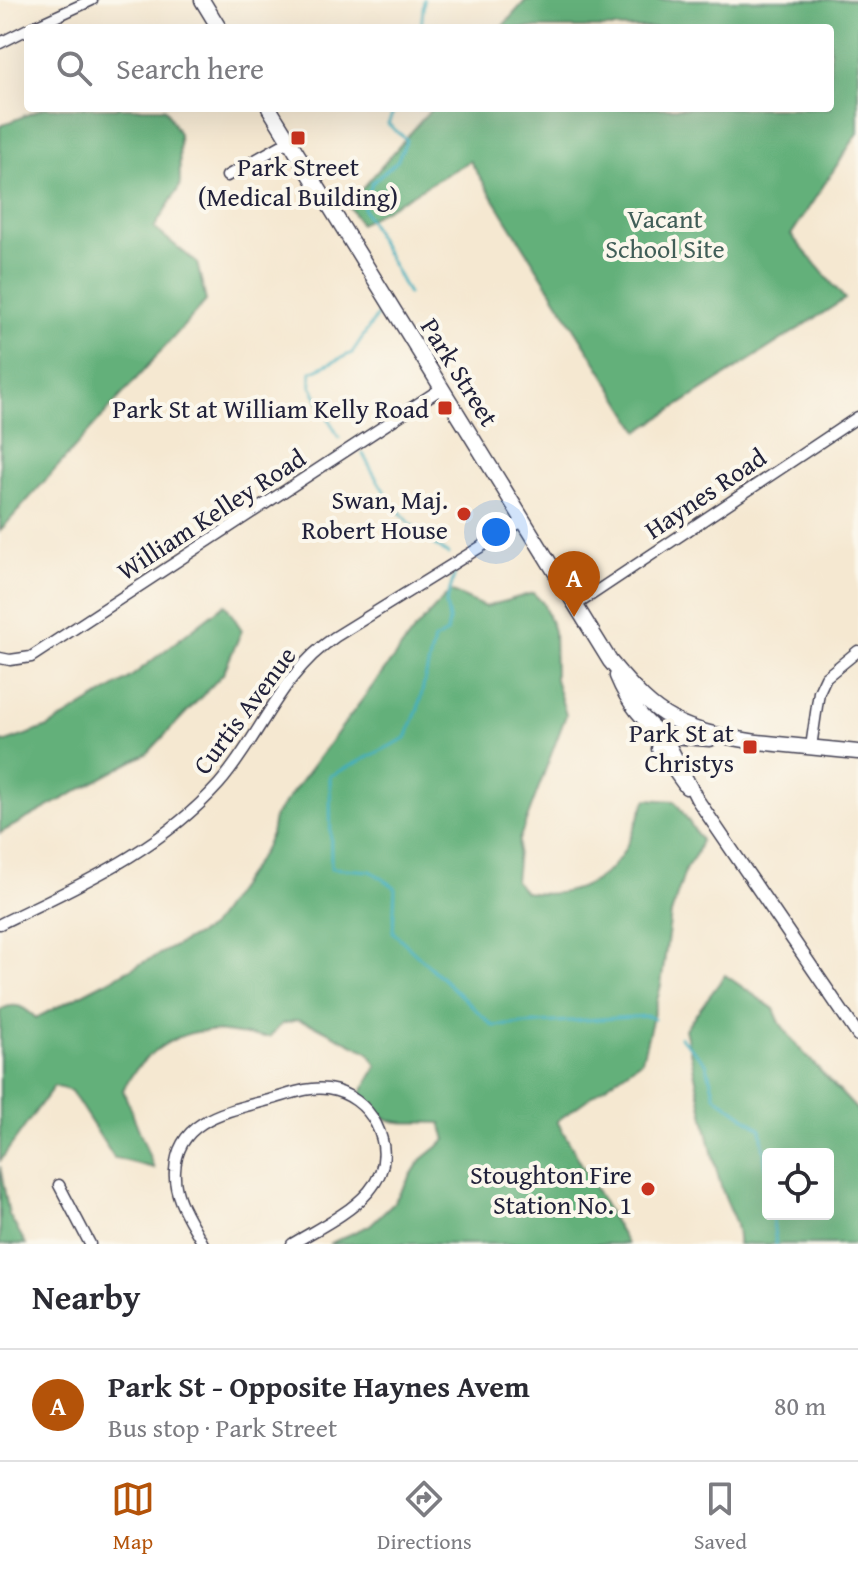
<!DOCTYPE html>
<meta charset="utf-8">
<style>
body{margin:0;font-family:"Gentium Book Plus",serif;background:#f7f7f7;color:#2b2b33}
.controls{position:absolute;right:24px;bottom:24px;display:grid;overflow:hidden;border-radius:8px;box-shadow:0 8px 32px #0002}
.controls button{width:72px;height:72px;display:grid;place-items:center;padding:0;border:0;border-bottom:2px solid #e1e1e2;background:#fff;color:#2b2b33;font:40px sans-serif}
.you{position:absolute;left:496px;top:532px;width:28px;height:28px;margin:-20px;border:6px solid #fff;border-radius:50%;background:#1a73e8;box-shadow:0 0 0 12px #1a73e833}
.badge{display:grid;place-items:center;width:52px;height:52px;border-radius:50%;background:#b45309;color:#fff;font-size:26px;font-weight:700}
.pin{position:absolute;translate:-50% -66px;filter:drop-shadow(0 2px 4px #0008)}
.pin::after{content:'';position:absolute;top:42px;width:28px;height:24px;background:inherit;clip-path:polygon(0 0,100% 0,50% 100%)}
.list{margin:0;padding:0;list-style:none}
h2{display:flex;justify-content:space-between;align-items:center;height:104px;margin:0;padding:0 32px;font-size:34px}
h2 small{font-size:26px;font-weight:400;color:#7c7c81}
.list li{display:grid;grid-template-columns:52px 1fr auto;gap:24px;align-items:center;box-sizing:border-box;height:112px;padding:0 32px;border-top:2px solid #e1e1e2}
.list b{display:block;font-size:30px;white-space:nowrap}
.list p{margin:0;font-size:26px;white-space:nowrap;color:#7c7c81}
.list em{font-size:26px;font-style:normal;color:#7c7c81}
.icon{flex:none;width:44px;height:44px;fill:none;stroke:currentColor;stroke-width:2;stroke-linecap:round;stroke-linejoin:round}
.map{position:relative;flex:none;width:858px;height:1244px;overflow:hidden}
.search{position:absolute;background:#fff;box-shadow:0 8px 32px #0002;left:24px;right:24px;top:24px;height:88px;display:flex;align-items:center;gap:20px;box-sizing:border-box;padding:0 28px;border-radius:8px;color:#7c7c81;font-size:30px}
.sheet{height:216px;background:#fff}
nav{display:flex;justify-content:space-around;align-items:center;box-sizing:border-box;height:112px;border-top:2px solid #e1e1e2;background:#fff;font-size:22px;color:#7c7c81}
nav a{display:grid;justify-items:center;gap:4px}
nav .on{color:#b45309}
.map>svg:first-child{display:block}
</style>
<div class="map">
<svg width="858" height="1244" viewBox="0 0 858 1244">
<rect width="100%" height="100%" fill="#fbf7ec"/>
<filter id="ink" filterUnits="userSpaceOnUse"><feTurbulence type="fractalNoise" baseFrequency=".0125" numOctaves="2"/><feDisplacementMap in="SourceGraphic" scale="16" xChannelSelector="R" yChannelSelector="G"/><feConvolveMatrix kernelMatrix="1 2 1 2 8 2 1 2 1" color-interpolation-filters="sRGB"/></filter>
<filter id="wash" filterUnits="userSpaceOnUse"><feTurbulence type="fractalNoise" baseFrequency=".006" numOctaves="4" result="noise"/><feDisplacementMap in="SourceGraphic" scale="32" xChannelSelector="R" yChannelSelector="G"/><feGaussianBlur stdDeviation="1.8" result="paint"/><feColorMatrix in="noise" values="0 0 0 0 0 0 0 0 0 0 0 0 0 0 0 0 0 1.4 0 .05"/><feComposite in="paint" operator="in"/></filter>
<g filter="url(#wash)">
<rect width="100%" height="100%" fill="#f5e8d1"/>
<path fill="#64b07a" stroke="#43695a" stroke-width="2" fill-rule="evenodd" d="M526,0h332v133l-67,102 54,64 -206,132 -169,-270 -110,63 -12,-19 84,-97h398v-80h-329z
M43,108h122l14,26 1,52 -26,42 43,35 9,38 -206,230v-405z
M450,591l35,16 48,-14 10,10 11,28 1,48 11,36 -47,125 -4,41 10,11c37,6 73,-4 95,-35 12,-17 17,-40 27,-58l28,2 26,39 -5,14 -10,14 -15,46 -10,71 -19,75 -85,61 70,123h-298l41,-19 24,-23 26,-41 26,-21 -5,-17c-43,-3 -49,9 -81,-28l17,-29 -9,-14 -52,-26 -19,-6 -15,4 -13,13c-19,0 -37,-5 -56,-6 -37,-2 -74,26 -90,59l31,78 -40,-10 -43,-67 -17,-5 -54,75v-151c16,-9 24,-3 36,8l174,-90 53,-76 8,-18 3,-17 140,-186z
M225,604l17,26 -19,44 -75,79 -148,80v-92l6,1 42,-15 80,-48z
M725,975l49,34 6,14 19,25 59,63v133h-120c2,-21 -12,-39 -17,-58 -15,-51 -24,-105 -36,-157zM768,1154h60v60h-60z
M0,1166l9,49 17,29h-26z"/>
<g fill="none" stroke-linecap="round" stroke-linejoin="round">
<path stroke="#40aebd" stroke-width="3" d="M421,28l3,-28
M395,108l-7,16 19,16 -10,21 -25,22 -9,26 45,85
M339,438l-28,-52v-14l41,-19 26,-39
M363,454c22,43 43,73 85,100
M456,570l-10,33 3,17 -2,13 -13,7 -16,69 -12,29 -76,38 1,92 40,3 24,16 -2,45 100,94 155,-10 6,3
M680,1037l26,26 9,33 46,33 7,55
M772,1214l4,30"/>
</g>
</g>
<g filter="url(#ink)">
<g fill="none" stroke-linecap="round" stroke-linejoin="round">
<g stroke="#424052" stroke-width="13">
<path id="minor" d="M31,28l61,-28
M0,43l28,-14
M227,176l62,-35
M576,605l282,-188
M0,658l10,2 21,-3 411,-269
M811,747l8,-55 7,-15 32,-26
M0,924c79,-39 159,-73 219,-140 42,-48 61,-110 116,-147l189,-117
M59,1185l31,59
M203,1244c-12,-23 -30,-46 -28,-73 2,-52 53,-60 94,-71 19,-5 39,-14 59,-11 21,3 39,17 48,35 32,64 -41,94 -84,120"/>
</g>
<g stroke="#424052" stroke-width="15">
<path id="tertiary" d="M660,735l-2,14 28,39
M668,742l29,57 161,236"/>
</g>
<g stroke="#424052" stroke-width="17">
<path id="secondary" d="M202,0l17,28
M269,108l341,553c50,61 69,68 146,81
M617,676c12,29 26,44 50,64
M660,735l50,4
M747,741l111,11"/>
</g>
<use href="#minor" stroke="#fff" stroke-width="10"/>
<use href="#tertiary" stroke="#fff" stroke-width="12"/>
<use href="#secondary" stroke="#fff" stroke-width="14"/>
</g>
</g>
<g fill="#c8321e" stroke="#fbf7ec" stroke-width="3">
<rect x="290" y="130" width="16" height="16" rx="4"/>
<rect x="437" y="400" width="16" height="16" rx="4"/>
<circle cx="464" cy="514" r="8"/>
<rect x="742" y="739" width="16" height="16" rx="4"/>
<circle cx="648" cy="1189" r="8"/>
</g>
<g text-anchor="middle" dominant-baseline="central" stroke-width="8" stroke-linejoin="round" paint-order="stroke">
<g font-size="26" fill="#22223b" stroke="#fbf7ec" text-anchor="end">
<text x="298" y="166" text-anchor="middle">Park Street<tspan x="298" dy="30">(Medical Building)</tspan></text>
<text x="429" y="408">Park St at William Kelly Road</text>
<text x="448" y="499">Swan, Maj.<tspan x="448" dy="30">Robert House</tspan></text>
<text x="734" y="732">Park St at<tspan x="734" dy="30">Christys</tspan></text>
<text x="632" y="1174">Stoughton Fire<tspan x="632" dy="30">Station No. 1</tspan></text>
</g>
<g font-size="26" fill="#415e58" stroke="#fbf7ec">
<text x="665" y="218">Vacant<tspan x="665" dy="30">School Site</tspan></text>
</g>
<g font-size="26" fill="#22223b" stroke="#fbf7ec">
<text transform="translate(460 372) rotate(58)">Park Street</text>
<text transform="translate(705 493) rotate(-34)">Haynes Road</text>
<text transform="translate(211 514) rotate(-33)">William Kelley Road</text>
<text transform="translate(244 710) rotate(-53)">Curtis Avenue</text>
</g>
</g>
</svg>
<div class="controls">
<button><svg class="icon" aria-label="locate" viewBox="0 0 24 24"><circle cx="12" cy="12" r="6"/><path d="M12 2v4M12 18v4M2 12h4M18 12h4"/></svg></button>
</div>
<div class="you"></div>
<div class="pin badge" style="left:574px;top:617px">A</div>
<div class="search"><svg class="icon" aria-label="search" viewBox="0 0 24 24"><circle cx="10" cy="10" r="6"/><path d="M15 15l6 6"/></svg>Search here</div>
</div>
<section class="sheet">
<h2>Nearby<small></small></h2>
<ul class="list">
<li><span class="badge">A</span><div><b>Park St - Opposite Haynes Avem</b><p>Bus stop · Park Street</p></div><em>80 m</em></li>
</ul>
</section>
<nav>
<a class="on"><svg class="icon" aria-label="map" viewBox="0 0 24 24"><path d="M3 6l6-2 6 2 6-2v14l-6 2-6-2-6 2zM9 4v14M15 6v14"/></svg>Map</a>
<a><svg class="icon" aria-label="directions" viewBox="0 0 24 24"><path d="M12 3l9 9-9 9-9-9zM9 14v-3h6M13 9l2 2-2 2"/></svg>Directions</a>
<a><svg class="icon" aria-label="saved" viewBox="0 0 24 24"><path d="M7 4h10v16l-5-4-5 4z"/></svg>Saved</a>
</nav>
